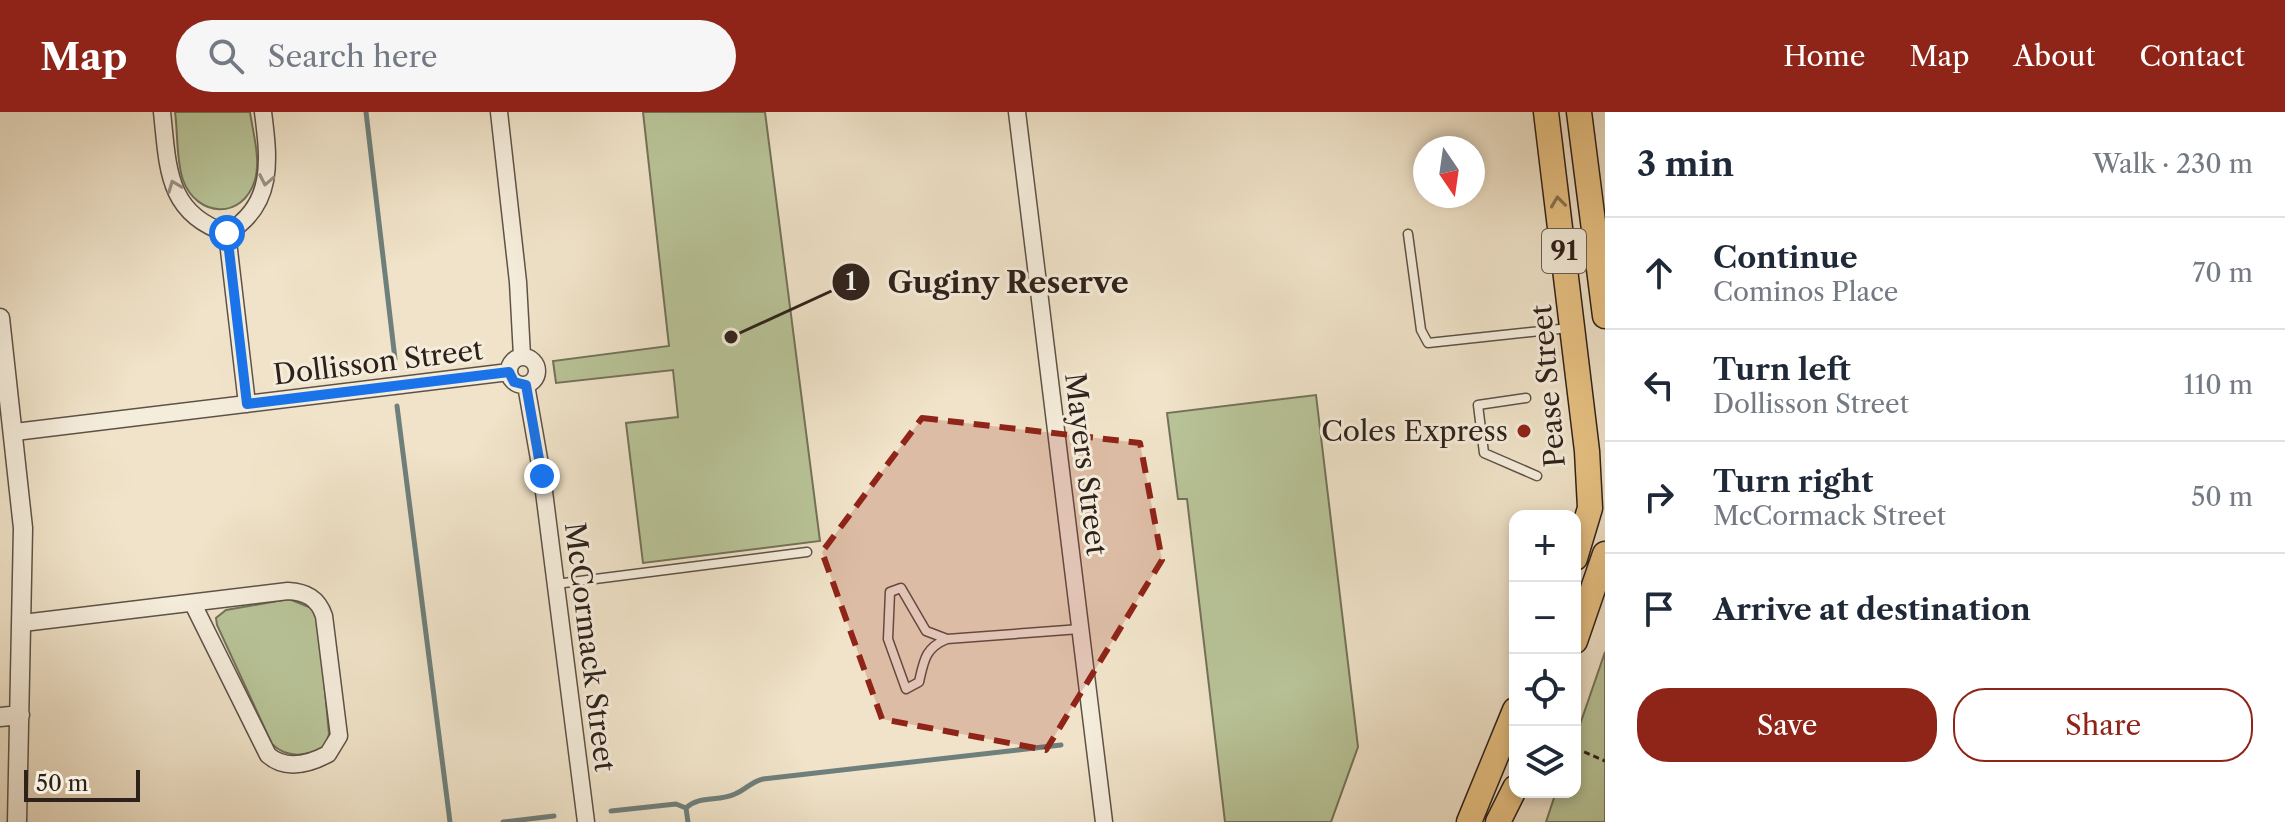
<!DOCTYPE html>
<meta charset="utf-8">
<style>
body{margin:0;font-family:"Libre Caslon Text",serif;background:#f6f6f7;color:#1f2937}
.controls{position:absolute;right:24px;bottom:24px;display:grid;overflow:hidden;border-radius:16px;box-shadow:0 4px 12px #0003}
.controls button{width:72px;height:72px;display:grid;place-items:center;padding:0;border:0;border-bottom:2px solid #e0e1e3;background:#fff;color:#1f2937;font:40px sans-serif}
.compass{position:absolute;left:1413px;top:24px;width:72px;height:72px;border-radius:50%;background:#fff;box-shadow:0 4px 12px #0003;rotate:167deg}
.scale{position:absolute;left:24px;bottom:20px;width:116px;box-sizing:border-box;padding-left:8px;border:4px solid #2e211c;border-top:0;font-size:22px;line-height:28px;white-space:nowrap;color:#2e211c;-webkit-text-stroke:6px #f5eddc;paint-order:stroke}
.stop{position:absolute;width:24px;height:24px;margin:-18px;border:6px solid #1a73e8;border-radius:50%;background:#fff}
.stop.end{background:#1a73e8;border-color:#fff;box-shadow:0 2px 8px #0008}
.list{margin:0;padding:0;list-style:none}
h2{display:flex;justify-content:space-between;align-items:center;height:104px;margin:0;padding:0 32px;font-size:34px}
h2 small{font-size:26px;font-weight:400;color:#747a83}
.list li{display:grid;grid-template-columns:52px 1fr auto;gap:24px;align-items:center;box-sizing:border-box;height:112px;padding:0 32px;border-top:2px solid #e0e1e3}
.list b{display:block;font-size:30px;white-space:nowrap}
.list p{margin:0;font-size:26px;white-space:nowrap;color:#747a83}
.list em{font-size:26px;font-style:normal;color:#747a83}
.actions{display:flex;gap:16px;padding:24px 32px}
.actions a{flex:1;padding:18px 0;border:2px solid #8f2418;border-radius:32px;text-align:center;font-size:28px;color:#8f2418}
.actions .main{background:#8f2418;color:#fff}
.icon{flex:none;width:44px;height:44px;fill:none;stroke:currentColor;stroke-width:2;stroke-linecap:round;stroke-linejoin:round}
.map{position:relative;flex:none;width:1605px;height:710px;overflow:hidden}
header{display:flex;align-items:center;gap:48px;box-sizing:border-box;height:112px;padding:0 40px;background:#8f2418;color:#fff}
header strong{font-size:38px}
nav{display:flex;gap:44px;margin-inline-start:auto;font-size:28px}
.search{width:560px;height:72px;background:#f6f6f7;display:flex;align-items:center;gap:20px;box-sizing:border-box;padding:0 28px;border-radius:44px;color:#747a83;font-size:30px}
main{display:flex}
aside{flex:1;background:#fff}
.map>svg:first-child{display:block}
</style>
<header>
<strong>Map</strong>
<div class="search"><svg class="icon" aria-label="search" viewBox="0 0 24 24"><circle cx="10" cy="10" r="6"/><path d="M15 15l6 6"/></svg>Search here</div>
<nav><a>Home</a><a>Map</a><a>About</a><a>Contact</a></nav>
</header>
<main>
<div class="map">
<svg width="1605" height="710" viewBox="0 0 1605 710">
<rect width="100%" height="100%" fill="#f0e3c9"/>
<filter id="stains"><feTurbulence type="fractalNoise" baseFrequency=".0025" numOctaves="4"/><feColorMatrix values="0 0 0 0 .2 0 0 0 0 .09 0 0 0 0 .02 0 0 0 .5 -.17"/></filter>
<radialGradient id="worn" r=".72"><stop offset=".6" stop-color="#630" stop-opacity="0"/><stop offset="1" stop-color="#630" stop-opacity=".3"/></radialGradient>
<path fill="#b8c498" stroke="#73725a" stroke-width="2" d="M175,0h75c3,21 11,48 5,68 -12,40 -58,38 -72,0 -7,-20 -5,-47 -8,-68z
M643,0h122l55,429 -177,22 -17,-140 52,-6 -5,-47 -117,13 -3,-22 116,-15z
M1316,283l42,352 -27,75h-106l-38,-323h-9l-11,-86z
M289,487l25,10 5,18 10,107 -4,14c-19,8 -38,11 -53,-4l-55,-119 -1,-7 10,-8z
M1605,540v170h-59l10,-30h19v-53z"/>
<g fill="none" stroke-linecap="round" stroke-linejoin="round">
<path stroke="#6f7f7b" stroke-width="5" d="M366,0l29,247
M397,294l53,416
M686,696l2,14
M611,699l65,-7 10,4c14,-13 32,-6 49,-14 10,-4 16,-12 28,-15l298,-34
M503,710l51,-6"/>
<g stroke="#5e5247" stroke-width="11">
<path id="service" d="M1408,122l13,96 7,13 141,-15
M1526,286l-48,7 6,48 53,23
M556,472l251,-32
M947,527l-21,-8 -25,-43 -11,4 -2,47 18,50 13,-7c5,-22 6,-34 28,-43l133,-10"/>
</g>
<g stroke="#5e5247" stroke-width="19">
<path id="minor" d="M162,0c6,54 4,102 65,121 48,-28 42,-74 36,-121
M499,0l19,170 4,74
M1017,0l87,710
M227,121l20,171
M509 259a14 14 0 1 1 28 0a14 14 0 1 1-28 0Z
M526,273l16,91 44,346
M15,320l494,-60
M23,511l265,-32c18,1 30,7 36,25l15,120 -11,18c-19,10 -42,17 -60,1l-75,-151"/>
</g>
<g stroke="#5e5247" stroke-width="21">
<path id="tertiary" d="M0,206l23,210 -6,294
M0,605l20,-2"/>
</g>
<g stroke="#2e211c" stroke-width="27">
<path id="primary" d="M1546,0l41,339 3,57 -15,50
M1579,0l26,204
M1575,529l30,-87
M1469,710l46,-112
M1498,710l17,-34"/>
</g>
<path stroke="#2e211c" stroke-width="3" stroke-dasharray="6 4" stroke-linecap="butt" d="M1575,636l30,13"/>
<use href="#service" stroke="#f5eddc" stroke-width="8"/>
<use href="#minor" stroke="#f5eddc" stroke-width="16"/>
<use href="#tertiary" stroke="#f5eddc" stroke-width="18"/>
<use href="#primary" stroke="#e8c284" stroke-width="24"/>
</g>
<defs><path id="oneway-chevron" d="M-2-3.5L2.5 0L-2 3.5" fill="none" stroke-width="1.6" stroke-linecap="round" stroke-linejoin="round" transform="scale(2)"/></defs>
<g stroke="#9b9186">
<use href="#oneway-chevron" transform="translate(266 68) rotate(101)"/>
<use href="#oneway-chevron" transform="translate(174 74) rotate(-111)"/>
</g>
<use stroke="#8b7250" href="#oneway-chevron" transform="translate(1558 90) rotate(-97)"/>
<g fill="none" stroke-linecap="round" stroke-linejoin="round">
<path stroke="#1a73e8" stroke-width="10" d="M227,121l20,171 262,-32 5,10 12,3 16,91"/>
</g>
<path fill="#8f2418" fill-opacity="0.2" stroke="#8f2418" stroke-width="6" stroke-dasharray="16 10" stroke-linejoin="round" d="M922,306l218,25 22,117 -116,190 -164,-31 -60,-167z"/>
<circle fill="#8f2418" stroke="#f5eddc" stroke-width="3" cx="1524" cy="319" r="8"/>
<g text-anchor="middle" dominant-baseline="central" stroke-width="6" stroke-linejoin="round" paint-order="stroke">
<rect fill="#f5eddc" stroke="#6a5e56" stroke-width="2" x="1542" y="117" width="44" height="44" rx="6"/>
<g font-size="26" font-weight="bold" fill="#2e211c">
<text x="1564" y="139">91</text>
</g>
<g font-size="28" fill="#2e211c" stroke="#f5eddc">
<text transform="translate(378 250) rotate(-7)">Dollisson Street</text>
<text transform="translate(1548 274) rotate(-95)">Pease Street</text>
<text transform="translate(1086 352) rotate(83)">Mayers Street</text>
<text transform="translate(590 535) rotate(83)">McCormack Street</text>
</g>
<g font-size="28" fill="#2e211c" stroke="#f5eddc" text-anchor="end">
<text x="1508" y="319">Coles Express</text>
</g>
</g>
<path fill="none" stroke="#2e211c" stroke-width="3" d="M731 225L851 170"/>
<g fill="#2e211c" stroke="#f5eddc" stroke-width="3">
<circle cx="731" cy="225" r="8"/>
<circle cx="851" cy="170" r="20"/>
</g>
<g font-size="24" text-anchor="middle" font-weight="bold" fill="#fff">
<text x="851" y="178">1</text>
</g>
<g font-size="30" text-anchor="middle" font-weight="bold" fill="#2e211c" stroke="#f5eddc" stroke-width="6" stroke-linejoin="round" paint-order="stroke">
<text x="1008" y="181">Guginy Reserve</text>
</g>
<rect width="100%" height="100%" filter="url(#stains)"/>
<rect width="100%" height="100%" fill="url(#worn)"/>
</svg>
<div class="controls">
<button>+</button>
<button>−</button>
<button><svg class="icon" aria-label="locate" viewBox="0 0 24 24"><circle cx="12" cy="12" r="6"/><path d="M12 2v4M12 18v4M2 12h4M18 12h4"/></svg></button>
<button><svg class="icon" aria-label="layers" viewBox="0 0 24 24"><path d="M12 4l9 5-9 5-9-5zM3 14l9 5 9-5"/></svg></button>
</div>
<svg class="compass" viewBox="-18 -18 36 36"><path d="M0-13l5 13h-10z" fill="#e53935"/><path d="M0 13l5-13h-10z" fill="#747a83"/></svg>
<div class="scale">50 m</div>
<div class="stop" style="left:227px;top:121px"></div>
<div class="stop end" style="left:542px;top:364px"></div>
</div>
<aside>
<h2>3 min<small>Walk · 230 m</small></h2>
<ul class="list">
<li><svg class="icon" aria-label="ahead" viewBox="0 0 24 24"><path d="M12 20V5M6 11l6-6 6 6"/></svg><div><b>Continue</b><p>Cominos Place</p></div><em>70 m</em></li>
<li><svg class="icon" aria-label="left" viewBox="0 0 24 24"><path d="M17 20v-9H6M10 6l-5 5 5 5"/></svg><div><b>Turn left</b><p>Dollisson Street</p></div><em>110 m</em></li>
<li><svg class="icon" aria-label="right" viewBox="0 0 24 24"><path d="M7 20v-9h11M14 6l5 5-5 5"/></svg><div><b>Turn right</b><p>McCormack Street</p></div><em>50 m</em></li>
<li><svg class="icon" aria-label="arrive" viewBox="0 0 24 24"><path d="M6 21V4h12l-3 4 3 4H6"/></svg><div><b>Arrive at destination</b></div></li>
</ul>
<div class="actions"><a class="main">Save</a><a>Share</a></div>
</aside>
</main>
